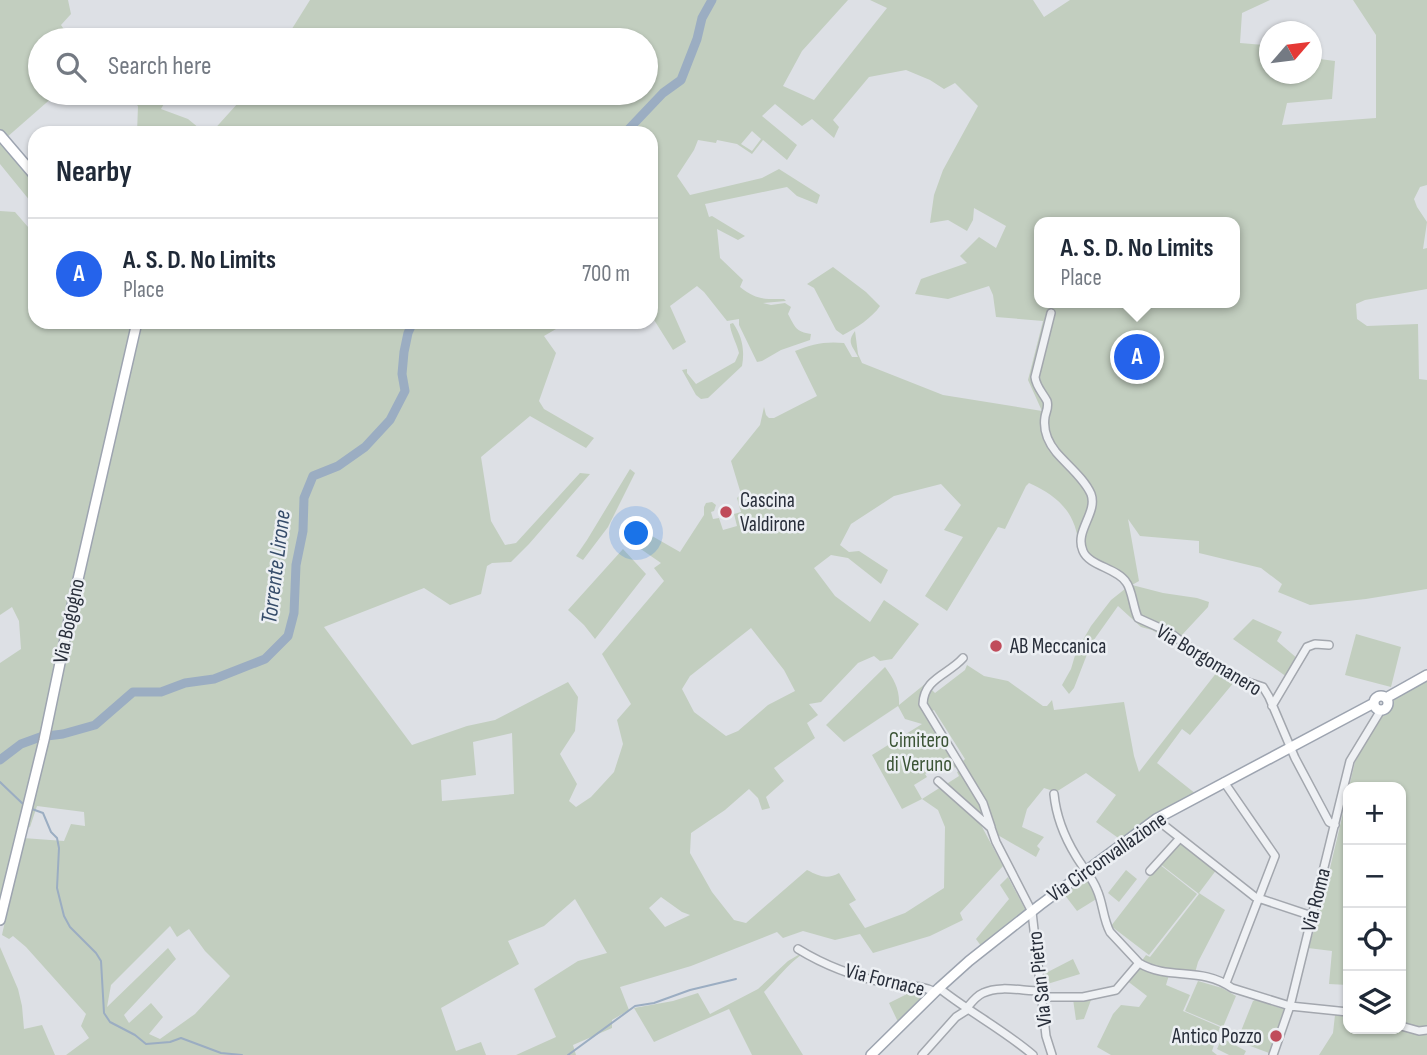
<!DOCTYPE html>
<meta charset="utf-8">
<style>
body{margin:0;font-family:"Sofia Sans Condensed",sans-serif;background:#f2f2f3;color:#1f2937}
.controls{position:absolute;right:21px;bottom:21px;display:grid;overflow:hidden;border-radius:14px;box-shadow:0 2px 5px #0004}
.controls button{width:63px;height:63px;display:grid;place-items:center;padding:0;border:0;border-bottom:2px solid #e0e1e3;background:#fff;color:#1f2937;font:35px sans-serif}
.compass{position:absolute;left:1259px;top:21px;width:63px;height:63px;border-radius:50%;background:#fff;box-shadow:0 2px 5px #0004;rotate:62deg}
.you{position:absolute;left:637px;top:534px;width:24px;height:24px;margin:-18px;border:5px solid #fff;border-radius:50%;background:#1a73e8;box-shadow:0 0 0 10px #1a73e833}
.badge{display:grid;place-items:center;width:46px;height:46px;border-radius:50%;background:#2563eb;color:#fff;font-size:23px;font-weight:700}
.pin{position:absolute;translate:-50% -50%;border:4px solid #fff;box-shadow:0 2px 7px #0006}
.popup{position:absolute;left:1034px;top:217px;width:206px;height:91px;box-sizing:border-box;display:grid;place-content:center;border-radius:14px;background:#fff;filter:drop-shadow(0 2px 5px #0005);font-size:23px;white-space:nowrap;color:#747a83}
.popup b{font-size:26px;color:#1f2937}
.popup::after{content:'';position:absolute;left:50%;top:100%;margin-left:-14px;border:14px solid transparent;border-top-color:#fff}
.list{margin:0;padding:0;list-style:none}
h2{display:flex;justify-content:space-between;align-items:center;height:91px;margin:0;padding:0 28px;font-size:30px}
h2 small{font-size:23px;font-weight:400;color:#747a83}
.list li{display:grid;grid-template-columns:46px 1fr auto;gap:21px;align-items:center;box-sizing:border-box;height:112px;padding:0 28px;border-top:2px solid #e0e1e3}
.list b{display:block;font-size:26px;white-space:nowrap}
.list p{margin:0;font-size:23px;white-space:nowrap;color:#747a83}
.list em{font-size:23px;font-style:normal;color:#747a83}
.icon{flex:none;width:38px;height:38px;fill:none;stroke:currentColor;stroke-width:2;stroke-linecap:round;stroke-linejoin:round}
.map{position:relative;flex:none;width:1427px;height:1055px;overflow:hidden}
.search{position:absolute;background:#fff;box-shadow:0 2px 5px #0004;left:28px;top:28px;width:630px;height:77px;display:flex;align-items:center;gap:18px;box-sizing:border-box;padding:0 24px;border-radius:38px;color:#747a83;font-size:26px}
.panel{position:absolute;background:#fff;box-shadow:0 2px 5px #0004;left:28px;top:126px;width:630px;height:203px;border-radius:21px}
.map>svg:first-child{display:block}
</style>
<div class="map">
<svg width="1427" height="1055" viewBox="0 0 1427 1055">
<rect width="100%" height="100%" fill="#dde0e5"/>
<path fill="#c2cebf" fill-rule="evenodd" d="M0,0h68l3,14 -10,11 10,15h-31l-1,34 1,19h12l2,3 -48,42 -6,-7z
M310,0h538l-46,51 -19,35 31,14 73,-92 -17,-8h163l11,17 26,-17h200l-28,13 -2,30 24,2 2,17h3l1,12h42v-16l23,3 -3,38 -45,4 -5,22 94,-7v-83l-23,-35h74v185l-7,2 -6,12 3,8 10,15 -4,27 4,-1v41l-62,11 -9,4 1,15 10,7 51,-2 1,55 8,1v209l-61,10 -56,6 -32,-13 4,-8 -21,-16 -62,-15v-12l-59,-5 -12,-17 11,62 -7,4 31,8 34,5 12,4 -1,5 -27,29 18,15 -5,4 -42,-25 -11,-3 -23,-21 -27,38 -17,44 -5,6 -7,-9 9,-16 5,-17 15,-26 20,-26 19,-15 -51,-36c-2,-35 -19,-52 -50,-66l-3,3 -21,43 -7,-2 -51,84 -22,-15 38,-59 -19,-7 17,-25 -20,-21 -47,12 -43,28 -11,21 9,7 10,-1 29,19 -7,14 -33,-26 -17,-3 -17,13 21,28 35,26 14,-22 35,24 -27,35 -12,2 -6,-5 -16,7 -37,39 -12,2 9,11 -11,8 8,15 -41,30 10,13 -18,16 4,11 -8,2 -4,-12 -9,-9 -24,21 -34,23 -1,20 22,39 22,28 12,3 61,-53c12,6 20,10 32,3l17,27 -7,4 16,24 40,-15 39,-25 1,-61 -7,-17 -16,-11 -20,10 -30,-54 50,-31 -17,-5 -7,-13 -54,36 -18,-17 59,-58c9,12 15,23 14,38l26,-21 -5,10 1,12 36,60 -2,2 -4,-5 -15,9 -2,-3 -9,5 2,3 -13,8 8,14 19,-12 40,38 22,41 -43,47 3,7 -33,16 -57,17 -13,-19 -25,6 -32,-9 -20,7 -6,-6 -86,34 -71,21 9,23 -17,10v8l-39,17 3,10h-60l40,-18 -22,-48 44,-28 29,-8 -32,-54 -31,27 -36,15 11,23 -78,44 15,43 25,-9 5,13h-420l23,-17 -8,-12 5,-12 -60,-67 -13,-11 -4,3 -7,-4 21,-97 41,3 7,-17 14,2 -1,-14 -47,-6 -7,21 -14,5 -16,78v-247l21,-14 -2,-28 -7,-14 -12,8v-404l15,1 20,23v87h533l-24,14 12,17 -17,48 5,8 50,29 -8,10 -56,-32 -49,41 10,64 14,24 11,-2 64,-70 10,1 -61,70 -18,18 -19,1 -5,3 -6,28 -31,11 -26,-17 -100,39 88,118 55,-19 28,-6 73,-38 10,15 -3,34 -15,23 17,30 -8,17 7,6 15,-10 23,-25 9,-28 -6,-24 14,-16 -29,-50 62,-73 -10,-13 7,-5 -26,-18 10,-13 35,20 24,-37v-8l2,-4 6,-1 4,3 -2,6 -3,1 2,7 6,-1 4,12 14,-4 -3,-12 7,-2 -4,-14 4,-4 -10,-33 29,-36 4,-18 2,8 3,3h5l43,-22 -22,-45c16,-7 31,-10 49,-8l8,14h6c-5,-11 -12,-14 -3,-26l3,23 4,9 81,32 99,16 -14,-31 15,-59 -47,-4 -3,-22 -4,-9 -41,13 -33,-5 6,-15 46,-16 -7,-7 19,-19 17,11 10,-22 -32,-18 -1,12 -6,11 -19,-11 -18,3 4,-28 9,-25 35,-64 -23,-23 -11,6 -14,-9 -24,-10 -37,7 -36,43 6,7 -5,11 -22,-19 -10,7 -27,-22 -13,12 35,29 -10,15 -24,-20 -11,14 -15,-10 -20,-4 -1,3 -18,-3 -4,10 -17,26 13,19 72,-17 17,-9 41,26 -3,9 -20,-8 -10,-9 -82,17 4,13 3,-1 33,20 -7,4 -21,-11 3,29 23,22 -3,7c17,13 23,12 44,12l2,2 -23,2 8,2 14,-2 6,4 -3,7c7,13 8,18 23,20l-1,6 -29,10 -19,11 -5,1 -18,-37v-6l-12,2 -23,-29 -7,-6 -27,20 16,36 -13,8 -22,-35v-182h-440l36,-40h399v-53h-361zM752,131l9,8 -9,12 -11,-7zM1039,222h196v81h-196zM751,628l33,42 11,21 -27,14 -30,26 -12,5 -32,-24 -12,-23 8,-13zM512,733l2,61 -72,7 -1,-21 35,-5 -3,-33zM661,897l21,15 8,3 -25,12 -16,-19zM170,926l7,11 12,-8 16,22 25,25 -35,38 -35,25 -11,-5 14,-17 -12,-14 -22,20 -5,-8 52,-56 -8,-11 -61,59 4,-22z
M124,93h46l-9,16 27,10 17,14h-68l1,-27z
M0,139l35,41v27l-35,-43z
M833,267l33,25 14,14c-8,12 -24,22 -37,29l-7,-5 -22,-42 -7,-4z
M733,323c9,13 12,27 9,43l-34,32 -7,1 -5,-4 -14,-25 5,-1v4l9,11 39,-22 4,-9c-2,-9 -9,-21 -9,-29z
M630,469l5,4 -27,54 -25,33 -7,-4 11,-16z
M623,549l23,25 -51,65 -11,-14 -16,-15z
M1253,619l29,13 -5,9 21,18 -11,18 -54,-38z
M1356,634l45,13 -10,40 -46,-12z
M967,665l17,11 24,5 35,25h4l5,-6 2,10 70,-8 10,54 5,16 78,-100 18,9 -45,54 -8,-6 -25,34 39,31 -75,46 -25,-18 20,-27 -30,-22 -30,19 -12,-4 -17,21 -5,18 22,10 -7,9 3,3 -4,8 -40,-23 -33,-68 2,-1 -2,-4 2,-2 -31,-49 -4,2c-5,-8 -5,-16 0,-24l5,5 30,-23z
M1427,679v348c-10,2 -17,-1 -26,-5v-235h-52l6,-25 6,-12 23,-36c8,-6 5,-8 11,-15 7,-9 22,-14 32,-20z
M960,770l23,38 2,11 -37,-34v-2l11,-7 -2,-4z
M1348,792v193l-19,-1 3,-33 -24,-3 10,-29z
M1176,837l41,32 -18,24 26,17 -27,52 -3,11 -23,-1 -31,-10 5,-7 4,2 49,-63 -40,-31z
M1159,864l38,30 -48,61 -38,-29z
M1126,870l11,9 -18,23 -11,-9z
M1008,877l18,34 -45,35 -5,-7 33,-40 -9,-14z
M1087,877l11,21 -21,13 -13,-17z
M0,947l18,42 4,17 2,23 18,-4 13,30h-55z
M800,954l1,1c-14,10 -24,24 -37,37l39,63h-51l-23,-46 -75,33 -20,-34 39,-7 25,-8 12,21 48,-25 30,-28z
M1073,959l7,15 -36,11 -2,-10z
M1139,965l30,10 -3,10 24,10 -7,16 37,16 -8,24 5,4h-106l-14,-8 16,-33 8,-9 18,2 8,-11 -21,-16z
M1198,981l24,7 14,8 -13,31 -38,-16z
M917,989l12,5 -30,30 -10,-21z
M1073,999l18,1 -7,19 -8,1z
M1255,1000l29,9 -15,44 -32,-12 16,-40z
M1335,1015l13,1v13h46l21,5 12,-1v22h-108l14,-22z
M1222,1038l24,13 -2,4h-15l-12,-6z"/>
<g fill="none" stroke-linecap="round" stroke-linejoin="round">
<path stroke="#9badc2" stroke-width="2" d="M0,782l23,22
M32,809l11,4 8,19 6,6 2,10 -2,40 7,28 6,11 26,26 5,8 3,52 6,9 25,13 11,9 24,-2 11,-4 40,15 21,2
M568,1055l67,-49 19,-3 36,-13 46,-11"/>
<path stroke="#9badc2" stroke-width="9" d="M625,133l38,-40 18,-13 16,-41 5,-21 10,-18
M47,736l16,-2 32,-9 38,-33h28l24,-9 29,-4 51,-20 23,-23 6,-23 2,-48 7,-34 1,-33 9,-22 25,-10 27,-19 25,-27 15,-29 -3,-17 2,-22 4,-19 5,-11
M0,760l21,-16 22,-8"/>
<g stroke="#a3a7ae" stroke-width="10">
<path id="minor" d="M1051,313l-16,64c1,10 8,16 12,24 2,6 -1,10 -2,16 -2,13 3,25 11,35 11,13 28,26 35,42 7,19 -17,37 -8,57 6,15 34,17 43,31 6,7 7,25 12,36l31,14 57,43 37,12 6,10 26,61 34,64 6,3
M963,658c-15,17 -39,20 -40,46l60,99 8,24
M1272,706l35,-59 8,-3 14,1
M938,781l53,47 5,14 36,70 14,124 6,19
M1224,782l51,74 -49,127
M1156,819l99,78 57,19
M1150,871l30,-33
M798,949c26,16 58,28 88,34 17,3 33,1 49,9
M1139,963c30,18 62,3 93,25l58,18 58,6
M939,988c30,24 65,42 94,67
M1042,997h41l33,-7 23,-27 -29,-31c-7,-13 -7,-29 -13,-42 -5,-13 -14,-22 -21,-34 -11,-18 -20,-41 -22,-62
M966,1009c5,-6 10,-13 17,-16 17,-8 39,-2 58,-2
M1401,1026l18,5 8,-1
M922,1055l34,-38 11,-7
M1273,1055l17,-49 60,-245 31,-51"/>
</g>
<g stroke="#9da4b0" stroke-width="12">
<path id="major" d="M0,135l35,41
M1374 703a7 7 0 1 1 14 0a7 7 0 1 1-14 0Z
M1386,698l41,-23
M0,920l44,-180 27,-130 66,-288
M871,1055l68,-67 30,-27 71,-56 116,-86 218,-116"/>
</g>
<use href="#minor" stroke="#eff1f4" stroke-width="7"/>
<use href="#major" stroke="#fff" stroke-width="9"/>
</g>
<g fill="#c04c5b" stroke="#eceff3" stroke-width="2.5">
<circle cx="726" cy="512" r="7"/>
<circle cx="996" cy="646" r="7"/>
<circle cx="1276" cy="1036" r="7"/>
</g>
<g text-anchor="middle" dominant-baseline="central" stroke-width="5" stroke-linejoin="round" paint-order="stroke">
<g font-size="21" fill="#282e3a" stroke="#eceff3" text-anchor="start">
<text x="740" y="500">Cascina<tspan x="740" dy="24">Valdirone</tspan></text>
<text x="1010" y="646">AB Meccanica</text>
<text x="1262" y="1036" text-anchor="end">Antico Pozzo</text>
</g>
<g font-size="21" fill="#282e3a" stroke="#eceff3">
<text transform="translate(69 621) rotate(-78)">Via Bogogno</text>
<text transform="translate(1209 660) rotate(31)">Via Borgomanero</text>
<text transform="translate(1107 857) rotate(-35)">Via Circonvallazione</text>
<text transform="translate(1316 900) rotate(-76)">Via Roma</text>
<text transform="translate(1040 979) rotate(-96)">Via San Pietro</text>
<text transform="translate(885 980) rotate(14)">Via Fornace</text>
</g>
<g font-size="21" fill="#3c5536" stroke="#eceff3">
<text x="919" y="740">Cimitero<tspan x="919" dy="24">di Veruno</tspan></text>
</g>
<g font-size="23" font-style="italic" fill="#364c6a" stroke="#eceff3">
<text transform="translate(276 567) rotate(-83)">Torrente Lirone</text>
</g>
</g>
</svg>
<div class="controls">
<button>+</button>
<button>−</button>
<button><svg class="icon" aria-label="locate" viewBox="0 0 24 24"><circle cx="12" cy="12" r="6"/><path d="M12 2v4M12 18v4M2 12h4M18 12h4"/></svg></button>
<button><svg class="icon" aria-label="layers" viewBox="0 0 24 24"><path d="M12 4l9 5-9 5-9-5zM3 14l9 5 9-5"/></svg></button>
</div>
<svg class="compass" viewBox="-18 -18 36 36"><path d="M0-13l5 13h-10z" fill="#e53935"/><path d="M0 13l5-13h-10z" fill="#747a83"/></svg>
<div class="you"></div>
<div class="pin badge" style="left:1137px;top:357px">A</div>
<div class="popup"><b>A. S. D. No Limits</b>Place</div>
<div class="search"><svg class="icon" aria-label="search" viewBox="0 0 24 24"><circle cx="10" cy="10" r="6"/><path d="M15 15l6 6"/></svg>Search here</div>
<section class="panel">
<h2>Nearby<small></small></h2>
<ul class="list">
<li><span class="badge">A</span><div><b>A. S. D. No Limits</b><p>Place</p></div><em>700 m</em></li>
</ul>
</section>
</div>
